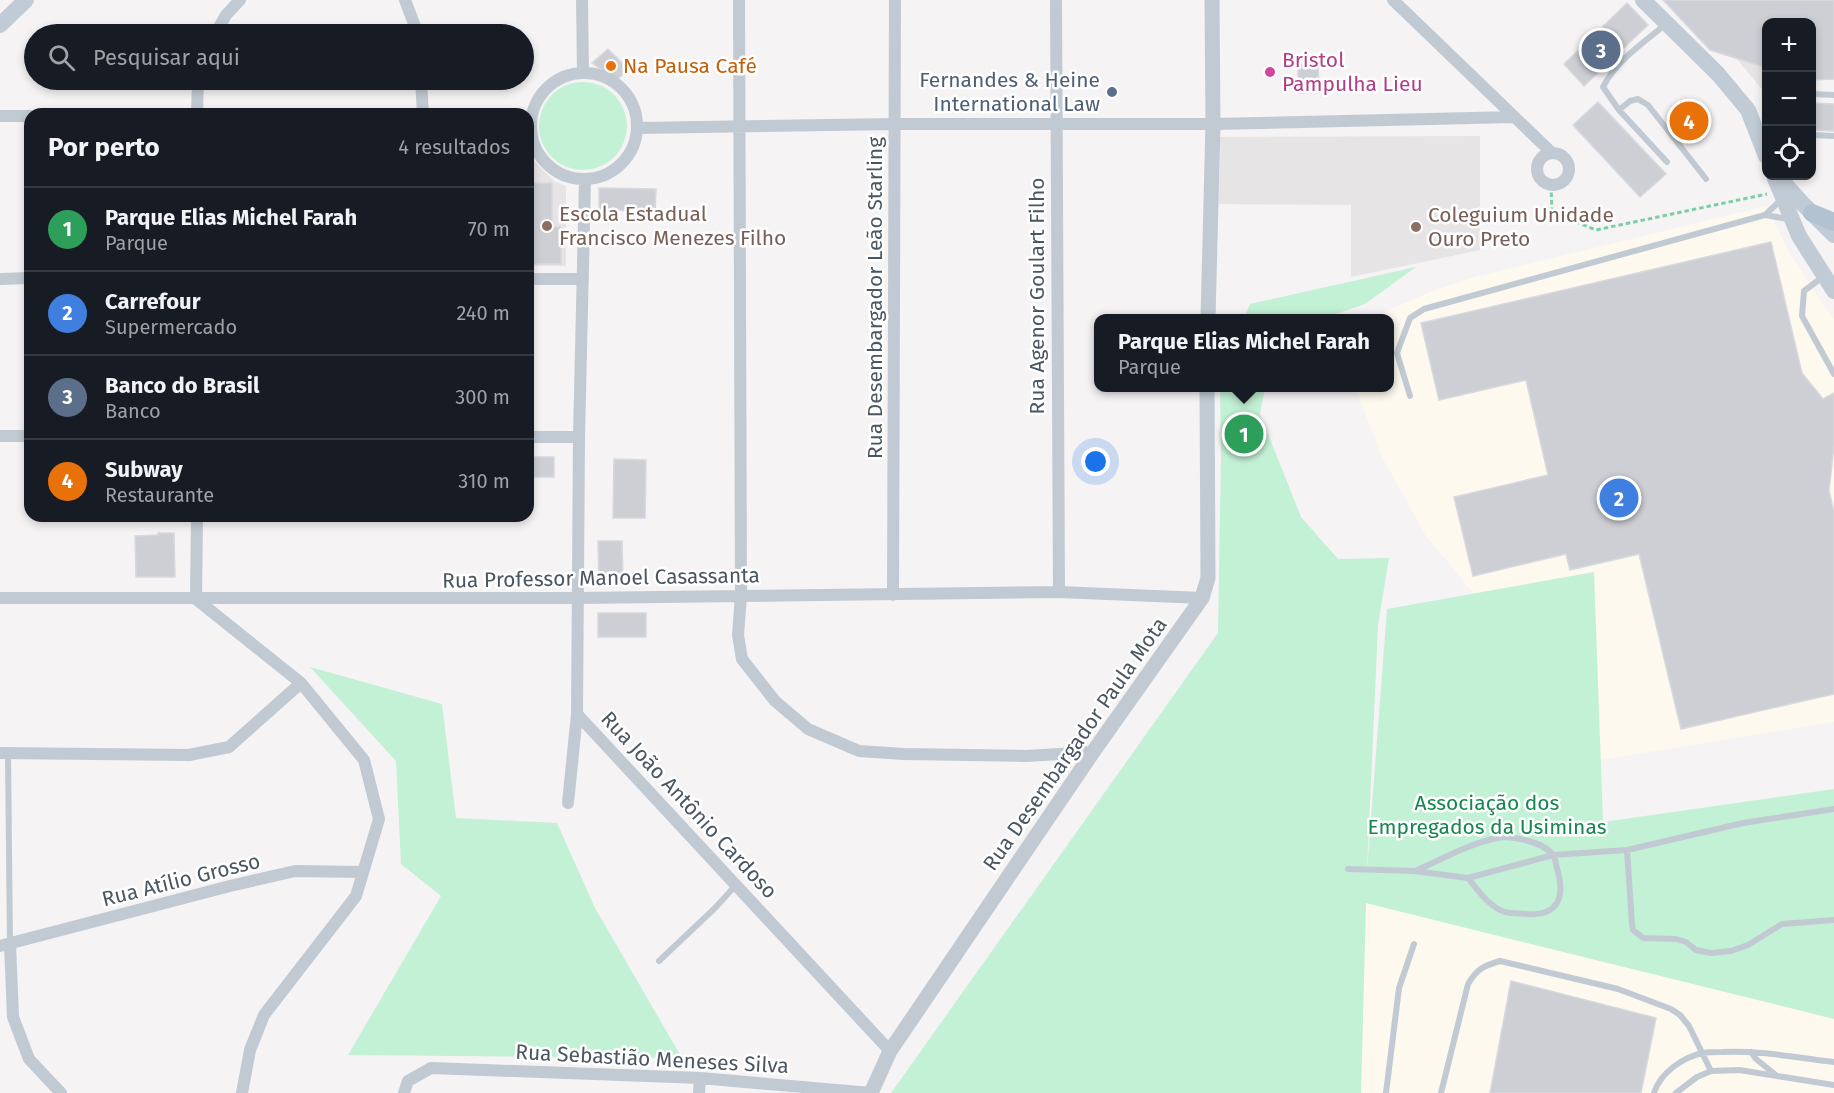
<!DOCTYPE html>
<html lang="pt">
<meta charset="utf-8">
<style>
body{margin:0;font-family:"Fira Sans",sans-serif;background:#20242c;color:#f1f3f6}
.controls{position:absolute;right:18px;top:18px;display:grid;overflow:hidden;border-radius:12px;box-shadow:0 3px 9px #0003}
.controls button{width:54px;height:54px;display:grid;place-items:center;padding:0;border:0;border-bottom:2px solid #363941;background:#171b24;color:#f1f3f6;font:30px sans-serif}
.you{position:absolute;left:1096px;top:462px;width:21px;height:21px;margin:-15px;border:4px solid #fff;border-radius:50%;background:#1a73e8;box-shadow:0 0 0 9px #1a73e833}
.badge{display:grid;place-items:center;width:39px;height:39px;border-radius:50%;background:#db2777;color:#fff;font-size:20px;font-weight:700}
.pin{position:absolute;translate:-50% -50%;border:3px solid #fff;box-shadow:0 2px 6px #0006}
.popup{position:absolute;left:1094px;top:314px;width:300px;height:78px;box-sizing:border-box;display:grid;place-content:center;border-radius:12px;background:#171b24;filter:drop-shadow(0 2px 4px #0005);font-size:20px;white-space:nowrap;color:#9ea1a6}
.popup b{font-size:22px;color:#f1f3f6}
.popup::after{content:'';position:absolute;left:50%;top:100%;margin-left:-12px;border:12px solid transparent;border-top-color:#171b24}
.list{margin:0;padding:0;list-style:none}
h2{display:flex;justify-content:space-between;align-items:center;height:78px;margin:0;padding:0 24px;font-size:26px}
h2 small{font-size:20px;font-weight:400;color:#9ea1a6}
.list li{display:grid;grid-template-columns:39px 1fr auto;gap:18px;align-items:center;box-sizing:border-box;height:84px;padding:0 24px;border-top:2px solid #363941}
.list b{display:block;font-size:22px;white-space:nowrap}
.list p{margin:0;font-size:20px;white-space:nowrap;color:#9ea1a6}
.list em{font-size:20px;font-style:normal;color:#9ea1a6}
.icon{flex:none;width:33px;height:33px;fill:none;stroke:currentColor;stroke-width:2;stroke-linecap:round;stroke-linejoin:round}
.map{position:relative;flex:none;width:1834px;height:1093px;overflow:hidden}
.search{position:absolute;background:#171b24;box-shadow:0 3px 9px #0003;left:24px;top:24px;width:510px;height:66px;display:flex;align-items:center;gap:15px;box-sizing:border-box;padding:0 21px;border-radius:33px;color:#9ea1a6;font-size:22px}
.panel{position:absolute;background:#171b24;box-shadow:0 3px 9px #0003;left:24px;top:108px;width:510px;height:414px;border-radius:18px}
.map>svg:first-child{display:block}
</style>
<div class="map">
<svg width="1834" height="1093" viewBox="0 0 1834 1093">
<rect width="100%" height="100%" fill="#f5f3f3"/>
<path fill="#fdf9ef" d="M1767,206l21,44 36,56 10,13v403l-234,38 -6,-188 -120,22 -48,-58 -43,-77 -28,-71h35v-70h-21l61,-26 44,-15z
M1366,903l468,116v74h-473z"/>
<path fill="#e6e4e5" d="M1736,58l30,10v26z
M1480,136v114l-129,27v-72l-132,-1 1,-67z
M528,153l3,5 23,23 12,5v80h-38z"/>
<path fill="#c3f1d5" d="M539 126a44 44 0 1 1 88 0a44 44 0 1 1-88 0Z
M1416,267l-51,37 -41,14h-80l6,-14z
M1220,388h45l-5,26 41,103 37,42 51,-1 -11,67 -11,246 20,-262 207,-37 9,250 231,-33v230l-468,-116 -5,190h-470l327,-460 3,-179z
M310,667l132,37 14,114 101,5 38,85 87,150 -334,-3 93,-159 -40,-32 -5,-103z"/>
<path fill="#cdcfd5" stroke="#d7d9de" stroke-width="1.5" d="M1663,0h171v79l-22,1v-58h-45v46l-57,-18z
M1627,3l21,22 -64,61 -20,-22z
M608,49l21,21 -13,10 -24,-17z
M1318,63l1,30h-21v-29z
M1598,102l68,72 -26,23 -67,-72z
M1812,103l22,1v27l-22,-1z
M530,183h22v44h9v37h-33v-60h2z
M599,188l57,1 -1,22 -56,-1z
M1771,242l31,131 21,26 11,-6v53l-5,45 5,20v183l-153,35 -42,-175 -69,16 -4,-16 -93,22 -19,-79 94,-22 -22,-95 -87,20 -18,-77z
M528,457h26v20h-26z
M614,459l32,1 -1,58h-32z
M158,533h16l1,44h-39l-1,-41 23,-1z
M598,541h24l1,39h-24z
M598,613h48v24h-48z
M1511,981l145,37 -15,75h-151z"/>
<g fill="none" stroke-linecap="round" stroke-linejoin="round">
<path stroke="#7ad0a6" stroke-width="3" stroke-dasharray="4.5 3" stroke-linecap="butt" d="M1551,185l1,27 44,18 171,-36"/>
<path stroke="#c1cad2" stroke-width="6" d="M1666,24c-22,18 -50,37 -63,63l16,23 48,52
M1812,94l22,1
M1619,110l11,-9 8,-2 10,6 58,74
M1812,135l22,1
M1765,215l17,-16
M1824,276l-20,15 -2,25 32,58
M1410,396l-13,-43 13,-35 14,-9 341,-94 23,4
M8,753l2,191
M1627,850l5,74 1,6 10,8 33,1 10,3 10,8 15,3 20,-2 17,-6 34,-21 52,-4
M1348,869l66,2 54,7 85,-23 74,-5 116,-27 91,-14
M1415,871c25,-11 56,-28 82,-33 14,-3 47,4 56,17 3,4 3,12 5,17 7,26 -1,44 -30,42 -7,-1 -16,0 -23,-2 -16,-5 -26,-21 -37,-34
M659,961l56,-53 21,-23
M1751,1052l5,7 21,17
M1386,1093l13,-105 15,-44
M1441,1093l27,-109c9,-15 15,-18 32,-23l118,28 53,20 9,6 9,11 22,45
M1654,1093c6,-20 29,-36 49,-40 6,-1 13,-1 19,-1 37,-2 75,6 112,10
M1676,1093l21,-16 14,-6 28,-1 95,15"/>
<path stroke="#c1cad2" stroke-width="12" d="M405,0l13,34
M582,0l1,73
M739,0l2,595 -3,40 4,24 33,42 33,28 51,22 45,3 122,2 67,-4
M1056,0l3,592
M1393,0l159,153
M215,34l11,-19 14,-15
M531 126a53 53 0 1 1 106 0a53 53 0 1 1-106 0Z
M421,80l2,34
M197,114l1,-34
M0,116h30
M637,128l258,-4h318l301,-7
M1537 169a16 16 0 1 1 32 0a16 16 0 1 1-32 0Z
M585,179l-6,258 -2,277 313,337
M0,279l30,-1
M528,279h55
M0,436h30
M528,437h51
M197,516l-1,83 105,84 63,77 15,59 -23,77 -92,119 -14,35 -8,43
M893,595l2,-595
M0,598h577l482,-6 143,6
M0,753l189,2 40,-8 72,-64
M568,803l9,-89
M10,944l3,73 16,42 32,34
M0,946l230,-60 65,-15 68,1
M404,1093l4,-12 23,-13 269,10 171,15
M699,1093l1,-15"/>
<path stroke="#c1cad2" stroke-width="15" d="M1208,318l5,-194 -1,-124
M871,1093l19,-42 203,-299 109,-154 6,-20 -1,-190"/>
<path stroke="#c1cbd6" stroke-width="16" d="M1643,0l75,74 30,36 18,46
M0,25l26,-25
M1774,176l25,60 35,55
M1779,177l24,27 31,31"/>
<path stroke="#b3c2d1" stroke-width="18" d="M1812,213l22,9"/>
</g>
<circle fill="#e8710a" stroke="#fff" stroke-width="2" cx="611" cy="66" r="6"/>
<circle fill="#d1479c" stroke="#fff" stroke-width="2" cx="1270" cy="72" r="6"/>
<circle fill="#5c6f8a" stroke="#fff" stroke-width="2" cx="1112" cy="92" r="6"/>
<g fill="#8d6e63" stroke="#fff" stroke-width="2">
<circle cx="547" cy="226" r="6"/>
<circle cx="1416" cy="227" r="6"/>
</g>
<g text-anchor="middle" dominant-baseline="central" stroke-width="5" stroke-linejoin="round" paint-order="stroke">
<g font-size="21" fill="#b23c85" stroke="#fff" text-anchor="start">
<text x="1282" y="60">Bristol<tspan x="1282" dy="24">Pampulha Lieu</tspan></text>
</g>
<g font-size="21" fill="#c56008" stroke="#fff" text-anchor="start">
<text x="623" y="66">Na Pausa Café</text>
</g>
<g font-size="21" fill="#4e5e75" stroke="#fff" text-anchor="end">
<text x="1100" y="80">Fernandes &amp; Heine<tspan x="1100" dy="24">International Law</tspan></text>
</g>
<g font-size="21" fill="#785e54" stroke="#fff" text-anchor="start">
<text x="559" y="214">Escola Estadual<tspan x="559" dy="24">Francisco Menezes Filho</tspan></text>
<text x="1428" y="215">Coleguium Unidade<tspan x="1428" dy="24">Ouro Preto</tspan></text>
</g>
<g font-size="21" fill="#4a5661" stroke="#fff">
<text transform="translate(1037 296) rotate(-90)">Rua Agenor Goulart Filho</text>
<text transform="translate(875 298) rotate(-90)">Rua Desembargador Leão Starling</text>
<text transform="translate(601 578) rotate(-1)">Rua Professor Manoel Casassanta</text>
<text transform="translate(1075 744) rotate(-55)">Rua Desembargador Paula Mota</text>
<text transform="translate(689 805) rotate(47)">Rua João Antônio Cardoso</text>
<text transform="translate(181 880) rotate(-14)">Rua Atílio Grosso</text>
<text transform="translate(652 1059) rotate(3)">Rua Sebastião Meneses Silva</text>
</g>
<g font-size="21" fill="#17864f" stroke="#fff">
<text x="1487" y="803">Associação dos<tspan x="1487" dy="24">Empregados da Usiminas</tspan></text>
</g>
</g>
</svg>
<div class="controls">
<button>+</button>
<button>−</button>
<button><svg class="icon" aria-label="locate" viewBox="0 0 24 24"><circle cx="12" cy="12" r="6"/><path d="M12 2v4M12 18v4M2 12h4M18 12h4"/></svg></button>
</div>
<div class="you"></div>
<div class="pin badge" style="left:1244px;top:434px;background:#2e9e5b">1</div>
<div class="popup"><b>Parque Elias Michel Farah</b>Parque</div>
<div class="pin badge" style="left:1619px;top:498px;background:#3f7fe0">2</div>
<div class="pin badge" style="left:1601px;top:50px;background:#5c6f8a">3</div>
<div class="pin badge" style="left:1689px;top:121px;background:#e8710a">4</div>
<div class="search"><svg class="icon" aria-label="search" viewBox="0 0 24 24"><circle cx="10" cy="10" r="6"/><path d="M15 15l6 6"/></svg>Pesquisar aqui</div>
<section class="panel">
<h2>Por perto<small>4 resultados</small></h2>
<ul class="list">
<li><span class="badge" style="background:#2e9e5b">1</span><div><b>Parque Elias Michel Farah</b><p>Parque</p></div><em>70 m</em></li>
<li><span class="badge" style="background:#3f7fe0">2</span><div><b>Carrefour</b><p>Supermercado</p></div><em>240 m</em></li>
<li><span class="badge" style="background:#5c6f8a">3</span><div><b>Banco do Brasil</b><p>Banco</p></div><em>300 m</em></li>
<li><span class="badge" style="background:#e8710a">4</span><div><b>Subway</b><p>Restaurante</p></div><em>310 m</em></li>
</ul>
</section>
</div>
